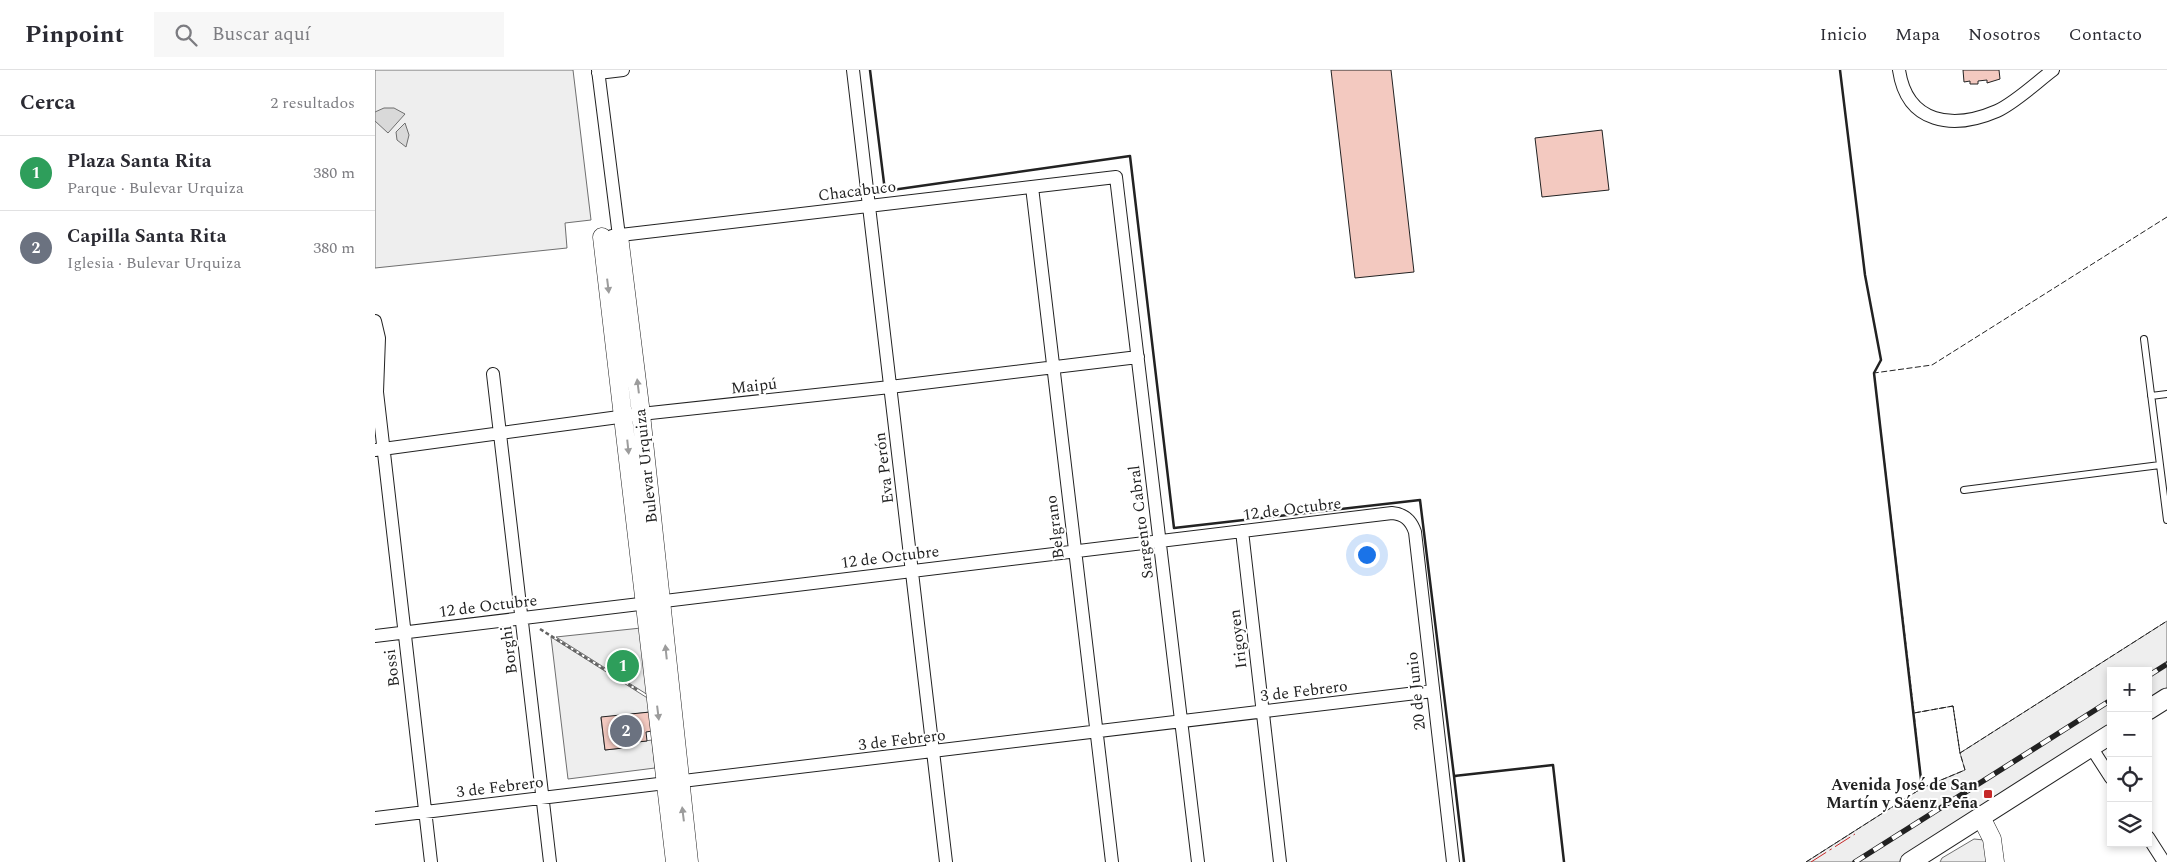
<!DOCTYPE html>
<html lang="es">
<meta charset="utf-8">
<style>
body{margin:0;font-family:Spectral,serif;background:#f7f7f7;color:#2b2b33}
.controls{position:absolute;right:15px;bottom:15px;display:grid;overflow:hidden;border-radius:0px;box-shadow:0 2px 8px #0003}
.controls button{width:45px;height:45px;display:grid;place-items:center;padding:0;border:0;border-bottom:1px solid #e1e1e2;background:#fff;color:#2b2b33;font:25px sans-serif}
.you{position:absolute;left:991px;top:484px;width:18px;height:18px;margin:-12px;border:4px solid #fff;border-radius:50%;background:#1a73e8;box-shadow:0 0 0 8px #1a73e833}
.badge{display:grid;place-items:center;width:32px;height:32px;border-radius:50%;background:#0f766e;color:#fff;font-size:16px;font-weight:700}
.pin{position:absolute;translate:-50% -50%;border:2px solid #fff;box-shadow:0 1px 5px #0006}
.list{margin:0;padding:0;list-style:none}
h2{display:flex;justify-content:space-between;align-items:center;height:65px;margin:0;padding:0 20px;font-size:21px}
h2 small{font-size:16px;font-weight:400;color:#7c7c81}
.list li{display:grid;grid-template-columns:32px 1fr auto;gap:15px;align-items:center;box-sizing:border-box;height:75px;padding:0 20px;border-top:1px solid #e1e1e2}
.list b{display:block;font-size:19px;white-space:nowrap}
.list p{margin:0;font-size:16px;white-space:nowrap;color:#7c7c81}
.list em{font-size:16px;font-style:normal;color:#7c7c81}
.icon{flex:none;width:28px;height:28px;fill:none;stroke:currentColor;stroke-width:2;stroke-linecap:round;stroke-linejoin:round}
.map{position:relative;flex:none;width:1792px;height:792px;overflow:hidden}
header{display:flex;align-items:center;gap:30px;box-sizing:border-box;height:70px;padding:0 25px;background:#fff;border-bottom:1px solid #e1e1e2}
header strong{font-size:24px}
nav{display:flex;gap:28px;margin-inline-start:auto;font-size:18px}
.search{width:350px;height:45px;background:#f7f7f7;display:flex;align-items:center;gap:12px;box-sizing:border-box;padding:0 18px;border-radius:0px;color:#7c7c81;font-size:19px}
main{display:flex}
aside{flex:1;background:#fff}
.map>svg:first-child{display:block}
</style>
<header>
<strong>Pinpoint</strong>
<div class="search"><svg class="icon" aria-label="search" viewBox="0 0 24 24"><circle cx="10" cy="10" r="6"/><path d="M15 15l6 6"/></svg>Buscar aquí</div>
<nav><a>Inicio</a><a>Mapa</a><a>Nosotros</a><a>Contacto</a></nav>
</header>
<main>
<aside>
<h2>Cerca<small>2 resultados</small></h2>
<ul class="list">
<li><span class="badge" style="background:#2e9e5b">1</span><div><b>Plaza Santa Rita</b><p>Parque · Bulevar Urquiza</p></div><em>380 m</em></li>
<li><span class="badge" style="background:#6b7280">2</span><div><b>Capilla Santa Rita</b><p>Iglesia · Bulevar Urquiza</p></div><em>380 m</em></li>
</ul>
</aside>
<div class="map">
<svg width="1792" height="792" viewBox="0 0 1792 792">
<rect width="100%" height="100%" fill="#fff"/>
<path fill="#eee" stroke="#6f6f6f" d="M0,0h198l18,150 -26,3 2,25 -192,20z
M1792,551v77l-19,12v-39h-37v63l-201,128h-104l116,-74 43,-18 -5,-17z
M266,558l7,67 -92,-58z
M176,567l98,62 1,13 -49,6 4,32 17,-2 -1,-14 15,-2 2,10 14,-2 3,28 -87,11z
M1599,769l10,1 6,22h-50l2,-4z"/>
<path fill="#d9d9d9" stroke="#6f6f6f" d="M9,38h10l11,6 -17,19 -13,-12v-9z
M30,53l4,12 -3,12 -9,-7 -1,-8z"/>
<path fill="#f3c9c0" stroke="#222" d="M956,0h60l23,202 -59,6z
M1588,0h36l1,9 -13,4v-3l-9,1v3h-8v-3l-6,1z
M1227,60l7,60 -67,7 -7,-59z
M275,642l2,19 -6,1 1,9 -10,1 -1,-10 -15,2 2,14 -18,2 -4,-33z"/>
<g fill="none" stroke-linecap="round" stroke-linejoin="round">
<g stroke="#222" stroke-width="8">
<path id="lane" d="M1769,269l23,181
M1776,326l16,-2
M1589,420l196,-25"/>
</g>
<g stroke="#222" stroke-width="14">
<path id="street" d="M223,0l21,166
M478,0l93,792
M1524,0c8,54 54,60 98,41 18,-8 40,-29 56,-41
M223,3l25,-3
M657,117l80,675
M237,166l504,-59 82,685
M0,251l4,17 -2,54 54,470
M118,304l57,488
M0,380l266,-36 249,-27 248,-30
M867,461l38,331
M0,566l1017,-123c12,1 19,7 23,19l38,330
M1716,677l20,31
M0,748l1058,-127
M1773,767l16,25"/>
</g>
<g stroke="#222" stroke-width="19">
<path id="secondary" d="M244,166l22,178 48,448
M227,167l73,625
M1606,747l11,22 3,23"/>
</g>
<g stroke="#222" stroke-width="21">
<path id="primary" d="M1773,640l19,-12
M1535,792l201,-128"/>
</g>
<path stroke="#646464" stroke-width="2.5" stroke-dasharray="4 2.5" stroke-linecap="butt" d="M165,559l99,62"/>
<use href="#lane" stroke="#fff" stroke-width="6"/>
<use href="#street" stroke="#fff" stroke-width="12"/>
<use href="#secondary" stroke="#fff" stroke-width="18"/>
<use href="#primary" stroke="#fff" stroke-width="19"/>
<g stroke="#222" stroke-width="5.5">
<path id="rail" d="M1773,606l19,-12
M1480,792l256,-162"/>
</g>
<use href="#rail" stroke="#fff" stroke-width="4" stroke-dasharray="11" stroke-linecap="butt"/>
<path stroke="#222" stroke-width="1" stroke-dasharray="6 2.5" stroke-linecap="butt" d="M1792,147l-235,148 -58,8 40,340 39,-7 7,47 207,-132
M1578,636l7,47 5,17 -43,18 -8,-75z
M1431,792l116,-74"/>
<path stroke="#222" stroke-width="2.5" d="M495,0l15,121 245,-35 44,372 246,-28 34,276 99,-11 11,97
M1465,0l25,205 16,85 -7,13 48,415
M1081,706h-2l10,86"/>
<path stroke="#c62828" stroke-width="1" stroke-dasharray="18 4 2.5 4" stroke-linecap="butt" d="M1436,792l44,-28"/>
</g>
<defs><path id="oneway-solid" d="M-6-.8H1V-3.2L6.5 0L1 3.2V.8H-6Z" transform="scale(1.25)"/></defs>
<g fill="#9c9c9c">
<use href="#oneway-solid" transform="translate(233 216) rotate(83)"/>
<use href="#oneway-solid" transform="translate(263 316) rotate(-97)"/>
<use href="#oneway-solid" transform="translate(253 377) rotate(84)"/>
<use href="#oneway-solid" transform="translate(291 582) rotate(-96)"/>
<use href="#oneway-solid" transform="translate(283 643) rotate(83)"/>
<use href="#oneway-solid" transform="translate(308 744) rotate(-97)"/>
</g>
<rect fill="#c62828" stroke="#fff" stroke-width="2" x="1608" y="719" width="10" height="10" rx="2.5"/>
<g text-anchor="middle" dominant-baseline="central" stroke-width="4" stroke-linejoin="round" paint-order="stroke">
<g font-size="16" fill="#222" stroke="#fff">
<text transform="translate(482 121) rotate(-7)">Chacabuco</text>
<text transform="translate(379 316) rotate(-6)">Maipú</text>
<text transform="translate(271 396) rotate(-96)">Bulevar Urquiza</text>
<text transform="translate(509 398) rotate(-97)">Eva Perón</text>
<text transform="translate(917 439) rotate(-7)">12 de Octubre</text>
<text transform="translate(766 452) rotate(-97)">Sargento Cabral</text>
<text transform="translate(680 457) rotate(-97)">Belgrano</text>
<text transform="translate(515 487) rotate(-7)">12 de Octubre</text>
<text transform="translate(113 536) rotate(-7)">12 de Octubre</text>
<text transform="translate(863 569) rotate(-97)">Irigoyen</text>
<text transform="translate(134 580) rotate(-97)">Borghi</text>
<text transform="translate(17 598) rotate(-97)">Bossi</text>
<text transform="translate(929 621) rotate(-7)">3 de Febrero</text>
<text transform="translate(1041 621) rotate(-96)">20 de Junio</text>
<text transform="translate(527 670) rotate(-7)">3 de Febrero</text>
<text transform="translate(125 717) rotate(-7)">3 de Febrero</text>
</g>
<g font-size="16" font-weight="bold" fill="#222" stroke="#fff" text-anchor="end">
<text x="1603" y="715">Avenida José de San<tspan x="1603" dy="18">Martín y Sáenz Peña</tspan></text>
</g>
</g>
</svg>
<div class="controls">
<button>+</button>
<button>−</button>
<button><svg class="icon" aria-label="locate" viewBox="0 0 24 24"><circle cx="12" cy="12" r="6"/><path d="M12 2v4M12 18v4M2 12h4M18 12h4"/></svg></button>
<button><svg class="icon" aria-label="layers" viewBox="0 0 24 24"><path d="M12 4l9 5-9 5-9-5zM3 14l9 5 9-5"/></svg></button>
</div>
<div class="you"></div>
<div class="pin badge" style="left:248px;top:596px;background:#2e9e5b">1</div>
<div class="pin badge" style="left:251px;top:661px;background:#6b7280">2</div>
</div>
</main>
